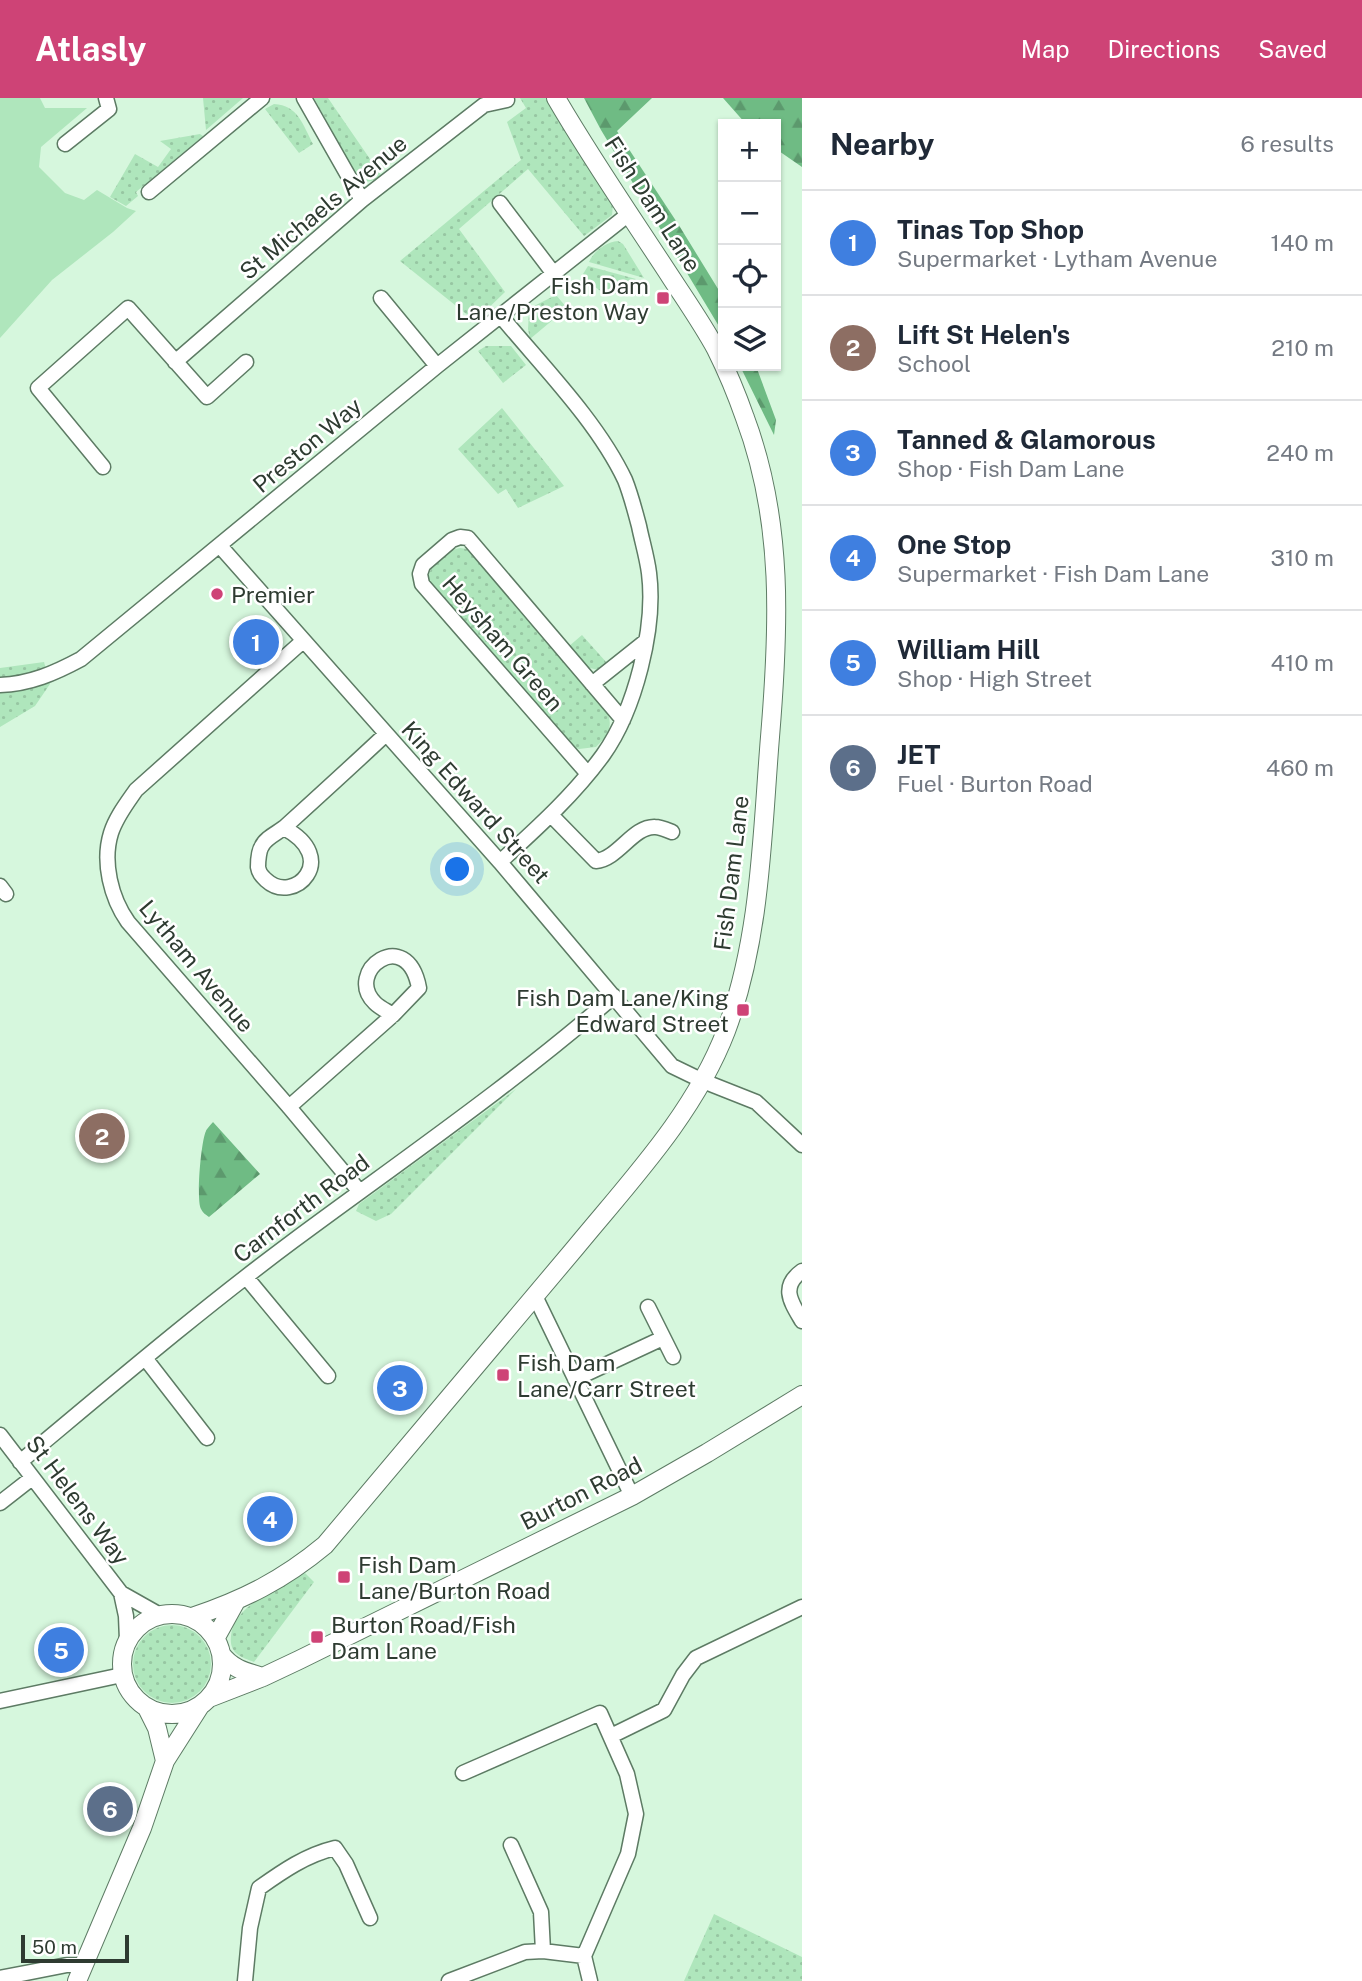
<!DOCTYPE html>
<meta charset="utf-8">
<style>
body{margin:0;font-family:"Public Sans",sans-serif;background:#f2f2f3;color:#1f2937}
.controls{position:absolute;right:21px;top:21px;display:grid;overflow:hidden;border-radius:0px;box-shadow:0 2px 5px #0004}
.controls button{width:63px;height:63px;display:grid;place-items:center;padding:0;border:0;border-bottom:2px solid #e0e1e3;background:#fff;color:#1f2937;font:35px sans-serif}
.scale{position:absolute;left:21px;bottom:18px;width:108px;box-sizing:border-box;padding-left:7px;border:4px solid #2e3b31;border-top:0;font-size:19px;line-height:24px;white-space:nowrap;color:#2e3b31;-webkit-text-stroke:5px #fff;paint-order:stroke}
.you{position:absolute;left:458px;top:772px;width:24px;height:24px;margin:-18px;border:5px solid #fff;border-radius:50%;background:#1a73e8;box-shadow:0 0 0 10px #1a73e833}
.badge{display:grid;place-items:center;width:46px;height:46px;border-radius:50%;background:#ce4376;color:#fff;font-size:23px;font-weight:700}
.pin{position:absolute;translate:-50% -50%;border:4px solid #fff;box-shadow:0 2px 7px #0006}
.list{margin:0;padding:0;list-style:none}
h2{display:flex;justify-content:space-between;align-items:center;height:91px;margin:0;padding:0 28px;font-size:30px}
h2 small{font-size:23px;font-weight:400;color:#747a83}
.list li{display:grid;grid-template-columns:46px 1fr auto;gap:21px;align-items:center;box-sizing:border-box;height:105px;padding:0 28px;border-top:2px solid #e0e1e3}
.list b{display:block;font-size:26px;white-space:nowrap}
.list p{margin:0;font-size:23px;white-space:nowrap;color:#747a83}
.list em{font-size:23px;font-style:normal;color:#747a83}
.icon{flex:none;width:38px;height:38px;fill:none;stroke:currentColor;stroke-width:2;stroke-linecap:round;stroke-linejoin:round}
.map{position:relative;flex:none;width:802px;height:1883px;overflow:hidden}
header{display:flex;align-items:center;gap:42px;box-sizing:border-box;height:98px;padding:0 35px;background:#ce4376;color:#fff}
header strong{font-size:33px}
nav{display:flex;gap:38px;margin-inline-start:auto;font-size:24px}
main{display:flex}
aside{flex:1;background:#fff}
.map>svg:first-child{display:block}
</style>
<header>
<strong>Atlasly</strong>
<nav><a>Map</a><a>Directions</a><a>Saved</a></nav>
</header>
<main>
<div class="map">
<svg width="802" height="1883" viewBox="0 0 802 1883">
<defs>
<pattern id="grass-dots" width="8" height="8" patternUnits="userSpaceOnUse" patternTransform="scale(1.75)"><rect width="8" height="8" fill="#afe6bc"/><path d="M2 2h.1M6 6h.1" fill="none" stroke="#97c6a2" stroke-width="1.8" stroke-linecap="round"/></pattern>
<pattern id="forest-firs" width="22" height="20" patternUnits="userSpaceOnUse" patternTransform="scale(1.75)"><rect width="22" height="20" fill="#6fbb84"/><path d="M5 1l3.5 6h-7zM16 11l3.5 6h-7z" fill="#5c996d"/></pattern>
</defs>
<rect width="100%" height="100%" fill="#d6f7dd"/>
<path fill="url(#grass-dots)" d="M203,0h40l-37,32z
M314,0h14l53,77c-8,7 -13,9 -23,3z
M520,0h27l66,107 -1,10 -28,21 -56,-67 -69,60 46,63 -30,29 -75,-60 121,-101 -14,-38 19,-14z
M274,6c24,1 29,21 39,40l-14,9 -34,-44z
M200,36l3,2 -67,56 2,4 -12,10 -16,-9 25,-43 23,13 13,-18 -11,-8z
M618,143l5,3 21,34 -55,-16c5,-11 17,-20 29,-21z
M588,168l59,16c-31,13 -40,22 -64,-8z
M556,197l11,13 -37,31 -2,-10 1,-17 5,-6z
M486,248h25l15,19 -23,18 -25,-32z
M502,310l62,78 -46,22 -12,-19 -8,5 -40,-45z
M460,450l7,1 134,152c12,19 13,29 -5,46l-17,2 -11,-4 -139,-165c-2,-15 18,-30 31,-32z
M582,537l25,28 -9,7 -12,-3 -18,-20z
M44,564l6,22 -15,22 -35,21v-59z
M516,991l-125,125 -15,7 -20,-10 3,-7z
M305,1475l9,9 -60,80c-14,-5 -25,-9 -23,-26 2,-31 50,-49 74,-63z
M133 1566a39 39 0 1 1 78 0a39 39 0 1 1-78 0Z
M714,1816l88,43v24h-118z"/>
<path fill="url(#forest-firs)" d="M584,0h68l-35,33 63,96 43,70v36l-122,-203z
M723,0h79v69l-26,-18v-25h-30z
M740,268h16l20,54 -2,15z
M213,1024l47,52 -51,43c-4,-3 -6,-4 -8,-8 -5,-9 0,-68 5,-78 0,-1 6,-8 7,-9z"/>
<path fill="#afe6bc" d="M0,0h40l5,10h42l-46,39 -2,20 26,26 19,7 13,-10 30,18 9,3 -23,21 -61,48 -52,58z"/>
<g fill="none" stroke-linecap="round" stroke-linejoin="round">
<g stroke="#5d7b64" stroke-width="17">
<path id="minor" d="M304,0l58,102
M65,46l44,-35 -3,-11
M149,94l113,-94
M500,105l54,71
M381,200l56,68
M500,217c42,51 97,106 125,165 6,15 10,31 14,46 3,15 8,31 10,47 7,55 -14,137 -46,182 -29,40 -67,74 -103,107
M175,264l187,-162 122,-95 23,-5
M103,369l-65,-79 90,-80 79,89 39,-35
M220,448l280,316 172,204 31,15 53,21 46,43
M303,543l-167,149c-9,13 -20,27 -25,43 -9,29 0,65 17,89l161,185 71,85
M592,586l54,-43
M0,587c30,-1 55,-12 81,-26l356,-293 193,-153
M588,676l-166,-190 -2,-10 3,-9 29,-25 8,-3 8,1 155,182
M551,717l45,46c22,-2 37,-35 59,-34 5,0 12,3 17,5
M284,730c57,30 10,78 -18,52 -5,-5 -7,-7 -8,-13 0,-6 1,-17 4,-21 4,-9 18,-14 25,-21 33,-30 66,-60 99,-91
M0,788l6,8
M289,1009l104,-92 26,-27c-12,-64 -76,-16 -44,15 5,5 12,8 18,12
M802,1173c-22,16 -11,31 0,50
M246,1179l82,99
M535,1198l97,200
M648,1209l25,50
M145,1260l62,80
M575,1281l88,-41
M0,1337l121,158 39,22
M20,1364c90,-75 179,-151 273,-221 108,-80 220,-157 321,-245
M0,1405l32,-25
M121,1495l5,23 1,24
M0,1603l122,-26
M611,1638l53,-26 19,-35 13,-17 106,-51
M511,1747l30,67 2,39
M584,1858l6,25
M0,1880l67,-13h17
M245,1883l5,-53 9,-40c24,-17 47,-33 76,-40l11,16 24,54
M449,1883l76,-29 18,-1 41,5 44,-102 8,-40 -9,-40 -27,-61 -137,60"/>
</g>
<g stroke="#5d7b64" stroke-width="20">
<path id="tertiary" d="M122 1566a50 50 0 1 1 100 0a50 50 0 1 1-100 0Z
M192,1519c51,-17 91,-37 133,-72 84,-99 168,-198 251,-298 56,-68 118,-133 150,-216 35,-94 36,-196 44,-294 9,-108 14,-215 -25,-319 -8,-23 -18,-47 -29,-69 -13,-24 -29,-47 -44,-70 -39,-60 -80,-119 -116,-181
M215,1541l21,-38
M221,1556c11,15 25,18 42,23
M209,1600l54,-21 36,-17 333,-164 75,-43 95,-58
M147,1610l10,20 8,33
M77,1883l65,-153 23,-67 35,-55"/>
</g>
<use href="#minor" stroke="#fff" stroke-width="14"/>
<use href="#tertiary" stroke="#fff" stroke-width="18"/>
</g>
<g fill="#ce4376" stroke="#fff" stroke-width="2.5">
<rect x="656" y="193" width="14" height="14" rx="3.5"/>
<circle cx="217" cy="496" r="7"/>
<rect x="736" y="905" width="14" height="14" rx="3.5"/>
<rect x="496" y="1270" width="14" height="14" rx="3.5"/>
<rect x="337" y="1472" width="14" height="14" rx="3.5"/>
<rect x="310" y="1532" width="14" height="14" rx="3.5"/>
</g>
<g text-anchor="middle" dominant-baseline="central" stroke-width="5" stroke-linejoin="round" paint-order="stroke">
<g font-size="23" fill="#2e3b31" stroke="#fff">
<text transform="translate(653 106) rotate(57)">Fish Dam Lane</text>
<text transform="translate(323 109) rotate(-40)">St Michaels Avenue</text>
<text transform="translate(307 347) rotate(-40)">Preston Way</text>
<text transform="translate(503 545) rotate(49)">Heysham Green</text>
<text transform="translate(476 704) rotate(48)">King Edward Street</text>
<text transform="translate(731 775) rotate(-83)">Fish Dam Lane</text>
<text transform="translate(197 868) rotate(50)">Lytham Avenue</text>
<text transform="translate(301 1110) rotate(-37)">Carnforth Road</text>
<text transform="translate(581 1395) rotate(-27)">Burton Road</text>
<text transform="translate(78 1402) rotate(53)">St Helens Way</text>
</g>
<g font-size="23" fill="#2e3b31" stroke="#fff" text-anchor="start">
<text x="649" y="187" text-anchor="end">Fish Dam<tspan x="649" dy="26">Lane/Preston Way</tspan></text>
<text x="231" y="496">Premier</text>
<text x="729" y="899" text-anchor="end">Fish Dam Lane/King<tspan x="729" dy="26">Edward Street</tspan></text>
<text x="517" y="1264">Fish Dam<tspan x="517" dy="26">Lane/Carr Street</tspan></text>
<text x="358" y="1466">Fish Dam<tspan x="358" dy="26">Lane/Burton Road</tspan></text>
<text x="331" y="1526">Burton Road/Fish<tspan x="331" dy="26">Dam Lane</tspan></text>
</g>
</g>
</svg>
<div class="controls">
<button>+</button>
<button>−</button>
<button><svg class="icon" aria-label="locate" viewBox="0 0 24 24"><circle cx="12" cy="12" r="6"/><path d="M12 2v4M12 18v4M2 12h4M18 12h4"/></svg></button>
<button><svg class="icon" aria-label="layers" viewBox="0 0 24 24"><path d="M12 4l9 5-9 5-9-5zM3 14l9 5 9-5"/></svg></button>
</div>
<div class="scale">50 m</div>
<div class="you"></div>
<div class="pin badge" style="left:256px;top:544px;background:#3f7fe0">1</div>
<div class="pin badge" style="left:102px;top:1038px;background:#8d6e63">2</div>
<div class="pin badge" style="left:400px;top:1290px;background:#3f7fe0">3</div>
<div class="pin badge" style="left:270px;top:1421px;background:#3f7fe0">4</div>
<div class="pin badge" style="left:61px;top:1552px;background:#3f7fe0">5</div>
<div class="pin badge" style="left:110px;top:1711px;background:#5c6f8a">6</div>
</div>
<aside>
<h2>Nearby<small>6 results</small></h2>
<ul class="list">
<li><span class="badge" style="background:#3f7fe0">1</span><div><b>Tinas Top Shop</b><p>Supermarket · Lytham Avenue</p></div><em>140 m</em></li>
<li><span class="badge" style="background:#8d6e63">2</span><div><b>Lift St Helen's</b><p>School</p></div><em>210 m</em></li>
<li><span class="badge" style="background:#3f7fe0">3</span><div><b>Tanned &amp; Glamorous</b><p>Shop · Fish Dam Lane</p></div><em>240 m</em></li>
<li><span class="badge" style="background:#3f7fe0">4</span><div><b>One Stop</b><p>Supermarket · Fish Dam Lane</p></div><em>310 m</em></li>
<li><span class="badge" style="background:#3f7fe0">5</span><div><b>William Hill</b><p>Shop · High Street</p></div><em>410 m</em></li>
<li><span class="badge" style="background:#5c6f8a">6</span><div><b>JET</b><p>Fuel · Burton Road</p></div><em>460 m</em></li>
</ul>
</aside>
</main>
